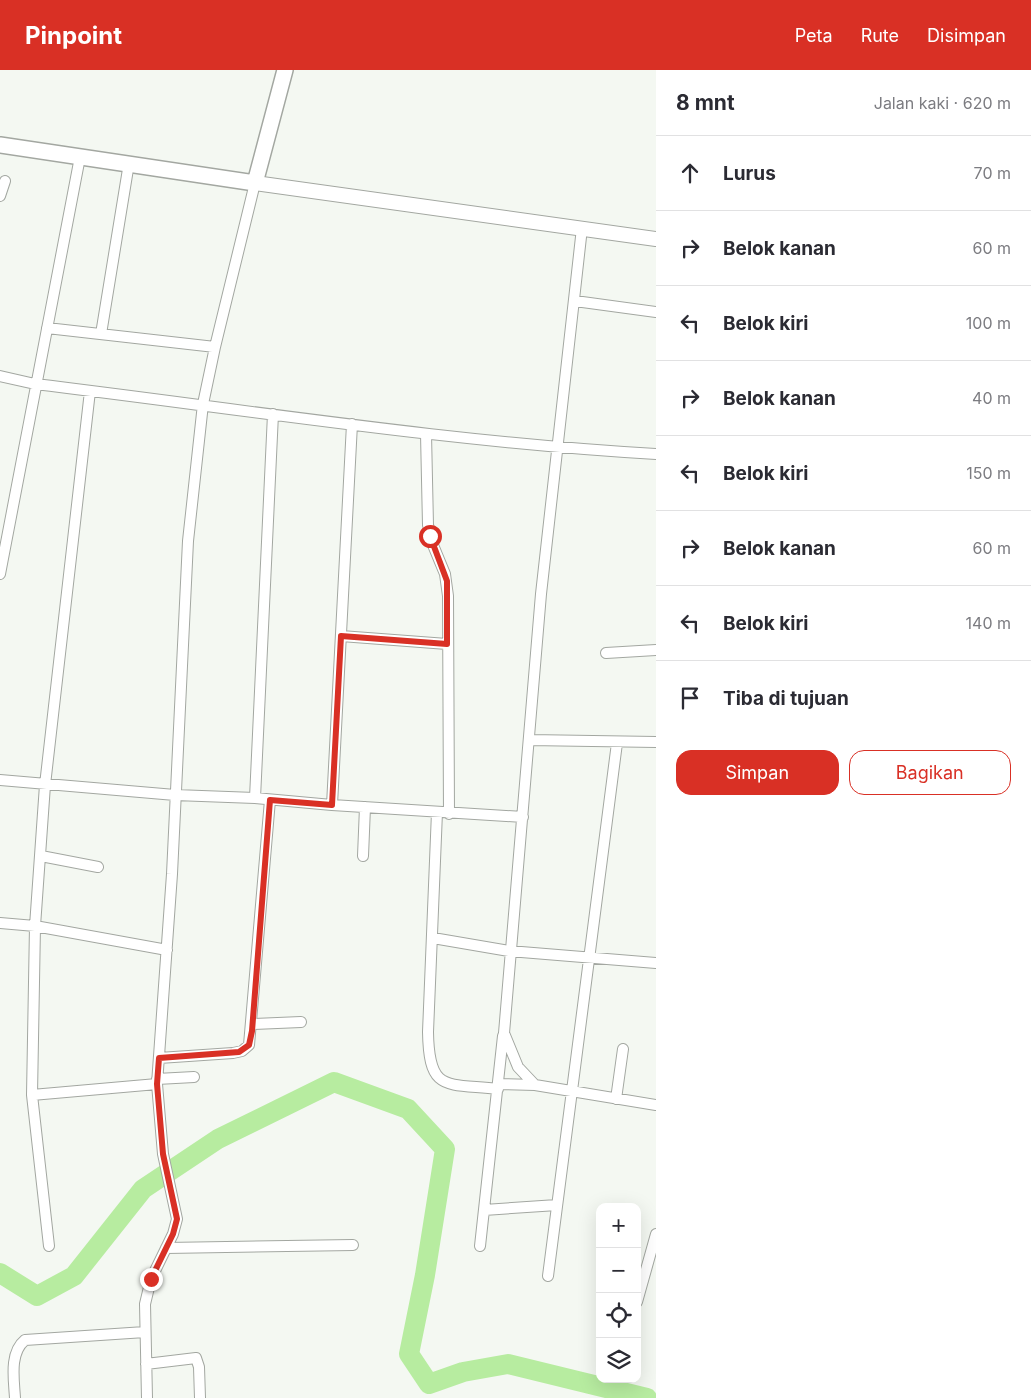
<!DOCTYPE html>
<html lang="id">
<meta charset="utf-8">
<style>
body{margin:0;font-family:Inter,sans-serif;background:#f2f2f3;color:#2b2b33}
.controls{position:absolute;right:15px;bottom:15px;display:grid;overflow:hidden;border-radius:10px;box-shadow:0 5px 20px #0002}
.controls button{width:45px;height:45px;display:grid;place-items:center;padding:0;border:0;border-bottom:1px solid #e1e1e2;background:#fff;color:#2b2b33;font:25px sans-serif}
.stop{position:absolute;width:15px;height:15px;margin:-11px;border:4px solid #d93025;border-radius:50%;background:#fff}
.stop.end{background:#d93025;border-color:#fff;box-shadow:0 1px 5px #0008}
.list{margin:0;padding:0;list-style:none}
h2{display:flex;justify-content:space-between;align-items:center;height:65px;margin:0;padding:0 20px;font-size:21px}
h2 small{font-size:16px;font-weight:400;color:#7c7c81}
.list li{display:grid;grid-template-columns:32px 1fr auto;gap:15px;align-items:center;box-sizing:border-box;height:75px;padding:0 20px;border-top:1px solid #e1e1e2}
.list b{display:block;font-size:19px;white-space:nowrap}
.list em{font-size:16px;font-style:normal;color:#7c7c81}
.actions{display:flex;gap:10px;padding:15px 20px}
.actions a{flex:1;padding:11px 0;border:1px solid #d93025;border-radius:15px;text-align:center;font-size:18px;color:#d93025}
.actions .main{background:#d93025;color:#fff}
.icon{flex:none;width:28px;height:28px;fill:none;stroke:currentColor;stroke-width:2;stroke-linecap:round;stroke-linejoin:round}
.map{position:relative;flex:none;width:656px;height:1328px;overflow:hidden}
header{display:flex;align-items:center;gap:30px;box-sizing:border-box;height:70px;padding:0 25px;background:#d93025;color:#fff}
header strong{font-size:24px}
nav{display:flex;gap:28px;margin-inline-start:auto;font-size:18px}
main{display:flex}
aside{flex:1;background:#fff}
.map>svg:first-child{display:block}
</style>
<header>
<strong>Pinpoint</strong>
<nav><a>Peta</a><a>Rute</a><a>Disimpan</a></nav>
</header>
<main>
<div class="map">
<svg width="656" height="1328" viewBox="0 0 656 1328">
<rect width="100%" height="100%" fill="#f4f8f2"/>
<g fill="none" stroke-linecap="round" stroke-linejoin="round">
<path stroke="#b7eca0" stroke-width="20" d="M0,1203l37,23 37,-20 69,-87 75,-50 116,-57 74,27 37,40 -20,126 -16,79 20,30 34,-12 45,-8 139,34"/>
<g stroke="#a3a7a1" stroke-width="12">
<path id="minor" d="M0,126l5,-15
M582,158l-41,366 -37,439 14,34 17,18 121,20
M575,231l81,11
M47,258l168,19
M101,264l28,-171
M0,306l35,8c207,25 413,58 621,70
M426,364l2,91 5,20 12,29 3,22 1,218
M0,504l80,-417
M341,566l106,8
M606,583l50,-3
M529,670l127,2
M0,710l175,15 80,3 77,7 191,12
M255,728l18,-384
M332,735l20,-381
M437,742l-9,220c1,61 18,51 70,57
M41,786l57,11
M363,786l2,-49
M0,853l35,3 132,24
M433,868l76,13 147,12
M253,954l48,-2
M159,988l74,-5 9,-2 7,-6 21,-245
M157,1009l37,-2
M499,1014l36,1
M32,1025l125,-11
M616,1029l7,-50
M484,1140l73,-5
M49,1176l-17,-151 3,-169 10,-141 45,-394
M480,1176l23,-210
M166,1178l187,-3
M548,1206l69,-533
M637,1232l19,-68
M146,1294l50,-6 3,9 1,31
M15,1328c-1,-18 -6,-45 10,-58l120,-8
M147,1328l-2,-94 6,-25 22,-45 4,-15 -14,-65 -6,-70 15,-210 16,-333 15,-137 12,-57 40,-164"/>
</g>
<g stroke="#a3a7a1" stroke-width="16">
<path id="secondary" d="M255,113l401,56"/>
</g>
<g stroke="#a3a7a1" stroke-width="18">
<path id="primary" d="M0,75l255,38 30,-113"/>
</g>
<use href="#minor" stroke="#fff" stroke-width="10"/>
<use href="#secondary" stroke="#fff" stroke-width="14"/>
<use href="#primary" stroke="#fff" stroke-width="15"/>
</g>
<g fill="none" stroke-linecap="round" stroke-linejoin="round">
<path stroke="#d93025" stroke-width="6" d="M151,1209l22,-45 4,-15 -14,-65 -6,-70 2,-26 80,-6 10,-7 3,-14 18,-231 62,5 9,-169 106,8v-63l-17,-45"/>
</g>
</svg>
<div class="controls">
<button>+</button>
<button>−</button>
<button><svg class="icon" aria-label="locate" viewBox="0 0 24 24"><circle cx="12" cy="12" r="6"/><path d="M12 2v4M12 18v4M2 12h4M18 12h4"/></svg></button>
<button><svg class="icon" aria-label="layers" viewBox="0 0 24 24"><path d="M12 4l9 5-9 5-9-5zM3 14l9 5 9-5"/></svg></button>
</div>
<div class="stop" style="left:430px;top:466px"></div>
<div class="stop end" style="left:151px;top:1209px"></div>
</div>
<aside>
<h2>8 mnt<small>Jalan kaki · 620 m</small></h2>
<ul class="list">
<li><svg class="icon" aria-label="ahead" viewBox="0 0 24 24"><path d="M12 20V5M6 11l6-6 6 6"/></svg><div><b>Lurus</b></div><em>70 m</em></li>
<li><svg class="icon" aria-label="right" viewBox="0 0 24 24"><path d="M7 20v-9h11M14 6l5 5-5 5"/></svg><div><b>Belok kanan</b></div><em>60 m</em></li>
<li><svg class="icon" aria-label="left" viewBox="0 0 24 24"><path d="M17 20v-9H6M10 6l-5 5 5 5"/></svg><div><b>Belok kiri</b></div><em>100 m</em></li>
<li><svg class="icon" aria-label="right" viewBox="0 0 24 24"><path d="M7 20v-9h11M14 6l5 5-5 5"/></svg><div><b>Belok kanan</b></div><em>40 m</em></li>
<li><svg class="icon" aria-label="left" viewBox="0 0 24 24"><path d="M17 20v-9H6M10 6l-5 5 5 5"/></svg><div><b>Belok kiri</b></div><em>150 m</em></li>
<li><svg class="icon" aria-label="right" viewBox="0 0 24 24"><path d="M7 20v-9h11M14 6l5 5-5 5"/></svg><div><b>Belok kanan</b></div><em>60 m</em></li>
<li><svg class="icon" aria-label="left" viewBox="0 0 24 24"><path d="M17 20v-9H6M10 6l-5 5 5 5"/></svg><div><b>Belok kiri</b></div><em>140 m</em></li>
<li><svg class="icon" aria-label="arrive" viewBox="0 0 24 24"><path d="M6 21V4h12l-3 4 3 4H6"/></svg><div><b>Tiba di tujuan</b></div></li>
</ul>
<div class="actions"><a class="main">Simpan</a><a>Bagikan</a></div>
</aside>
</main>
